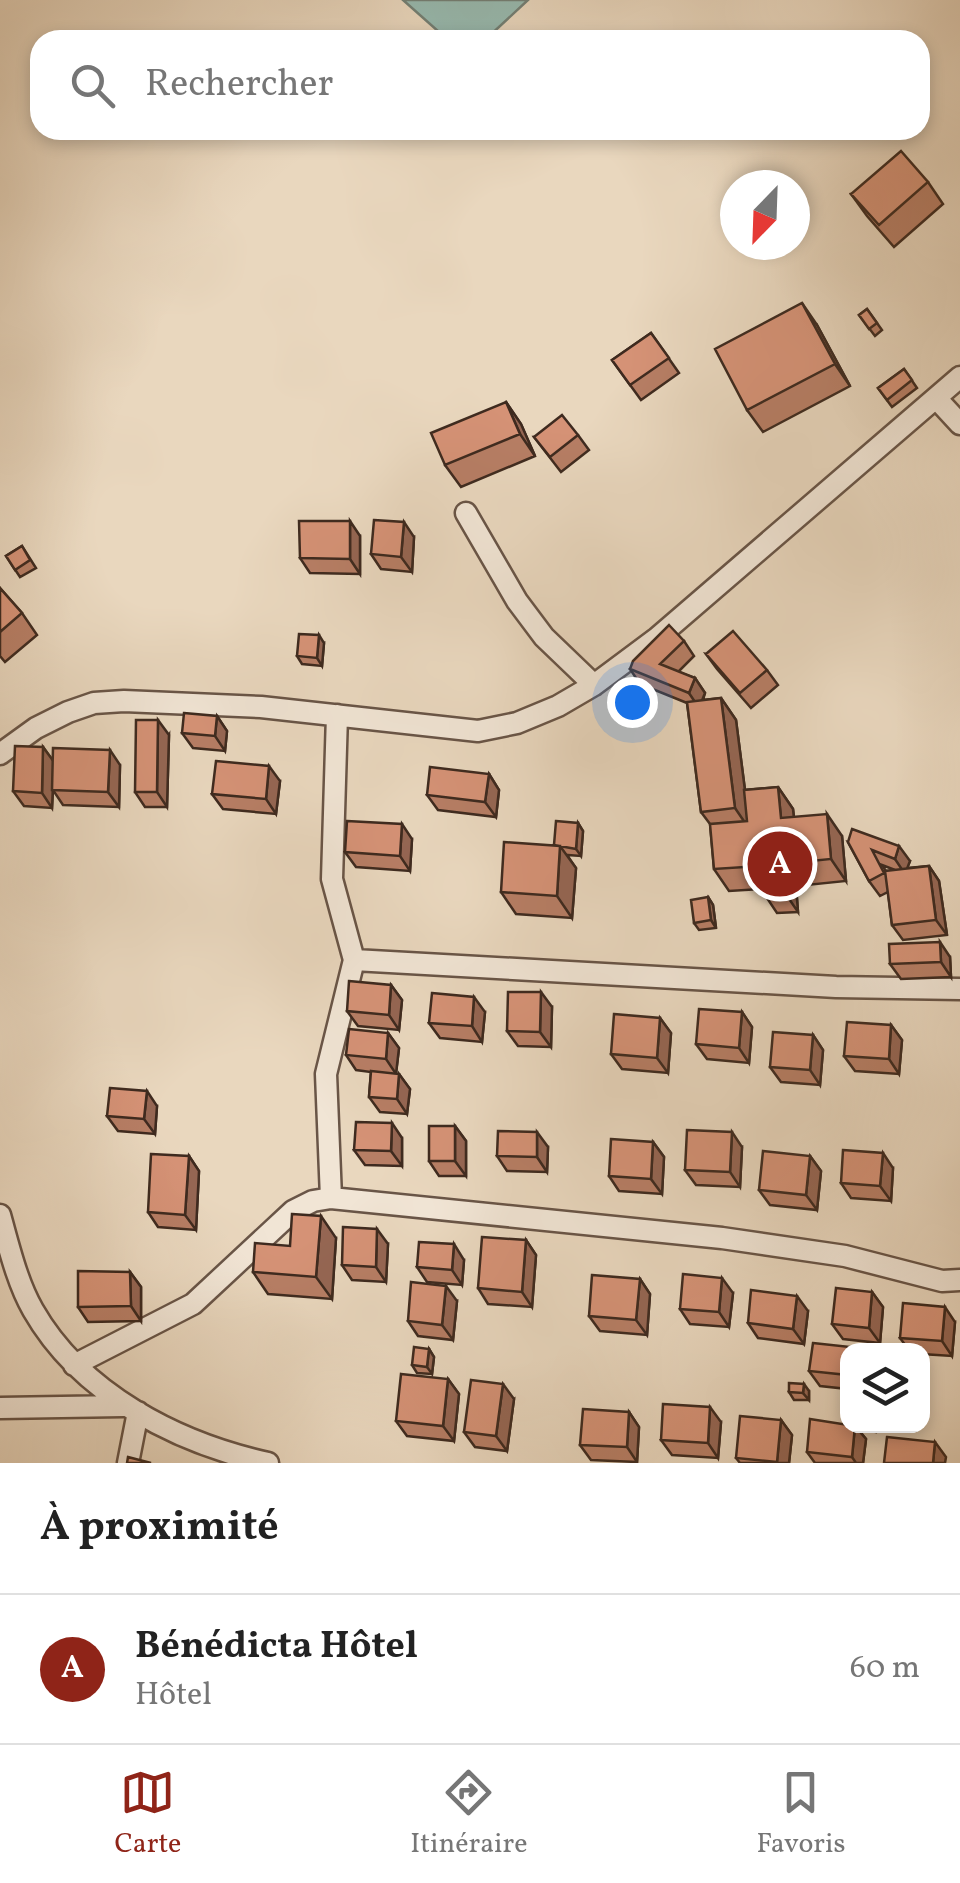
<!DOCTYPE html>
<html lang="fr">
<meta charset="utf-8">
<style>
body{margin:0;font-family:Vollkorn,serif;background:#f2f2f2;color:#222}
.controls{position:absolute;right:30px;bottom:30px;display:grid;overflow:hidden;border-radius:20px;box-shadow:0 5px 15px #0003}
.controls button{width:90px;height:90px;display:grid;place-items:center;padding:0;border:0;border-bottom:2px solid #e0e0e0;background:#fff;color:#222;font:50px sans-serif}
.compass{position:absolute;left:720px;top:170px;width:90px;height:90px;border-radius:50%;background:#fff;box-shadow:0 5px 15px #0003;rotate:203deg}
.you{position:absolute;left:632px;top:702px;width:35px;height:35px;margin:-25px;border:8px solid #fff;border-radius:50%;background:#1a73e8;box-shadow:0 0 0 15px #1a73e833}
.badge{display:grid;place-items:center;width:65px;height:65px;border-radius:50%;background:#8f2418;color:#fff;font-size:32px;font-weight:700}
.pin{position:absolute;translate:-50% -50%;border:5px solid #fff;box-shadow:0 2px 10px #0006}
.list{margin:0;padding:0;list-style:none}
h2{display:flex;justify-content:space-between;align-items:center;height:130px;margin:0;padding:0 40px;font-size:42px}
h2 small{font-size:32px;font-weight:400;color:#767676}
.list li{display:grid;grid-template-columns:65px 1fr auto;gap:30px;align-items:center;box-sizing:border-box;height:150px;padding:0 40px;border-top:2px solid #e0e0e0}
.list b{display:block;font-size:38px;white-space:nowrap}
.list p{margin:0;font-size:32px;white-space:nowrap;color:#767676}
.list em{font-size:32px;font-style:normal;color:#767676}
.icon{flex:none;width:55px;height:55px;fill:none;stroke:currentColor;stroke-width:2;stroke-linecap:round;stroke-linejoin:round}
.map{position:relative;flex:none;width:960px;height:1463px;overflow:hidden}
.search{position:absolute;background:#fff;box-shadow:0 5px 15px #0003;left:30px;right:30px;top:30px;height:110px;display:flex;align-items:center;gap:25px;box-sizing:border-box;padding:0 35px;border-radius:30px;color:#767676;font-size:38px}
.sheet{height:280px;background:#fff}
nav{display:flex;justify-content:space-around;align-items:center;box-sizing:border-box;height:140px;border-top:2px solid #e0e0e0;background:#fff;font-size:28px;color:#767676}
nav a{display:grid;justify-items:center;gap:5px}
nav .on{color:#8f2418}
.map>svg:first-child{display:block}
</style>
<div class="map">
<svg width="960" height="1463" viewBox="0 0 960 1463">
<rect width="100%" height="100%" fill="#e9d7be"/>
<filter id="stains"><feTurbulence type="fractalNoise" baseFrequency=".002" numOctaves="4"/><feColorMatrix values="0 0 0 0 .2 0 0 0 0 .09 0 0 0 0 .02 0 0 0 .5 -.17"/></filter>
<radialGradient id="worn" r=".72"><stop offset=".6" stop-color="#630" stop-opacity="0"/><stop offset="1" stop-color="#630" stop-opacity=".3"/></radialGradient>
<path fill="#97bab0" stroke="#738076" stroke-width="2.5" d="M403,0h125l-43,40h-37z"/>
<g fill="none" stroke-linecap="round" stroke-linejoin="round">
<g stroke="#695547" stroke-width="25">
<path id="street" d="M936,398l24,26
M466,513l51,88 27,36 50,48
M0,754l36,-26 32,-16 26,-9 30,-2 137,6 217,24 39,-8 41,-17 36,-21 63,-47 303,-261
M354,960l482,27 124,2
M331,1198l-5,-124 28,-114 -22,-81 5,-164
M0,1215c9,32 17,67 33,95 48,84 144,133 235,153
M74,1365l119,-61 100,-93 20,-10 18,-3 391,40 123,18 97,25 18,-1
M0,1408l123,-2
M128,1463l10,-51"/>
</g>
<use href="#street" stroke="#f1e5d5" stroke-width="20"/>
</g>
<path fill="#b77e65" stroke="#3e2a1f" stroke-width="2.5" fill-rule="evenodd" d="M928,182l15,22 -49,43 -27,-31 -16,-22z
M867,309l15,21 -7,6 -16,-21z
M817,325l33,61 -87,46 -16,-22z
M651,333l28,40 -38,27 -29,-40z
M904,369l13,19 -25,19 -14,-19z
M506,402l15,22 14,32 -74,31 -16,-22z
M578,435l11,15 -28,22 -27,-35z
M360,536v38l-50,-1 -10,-15z
M414,537l-2,35 -31,-3 -10,-15z
M22,546l14,22 -16,9 -14,-21z
M0,588l22,25 15,22 -32,27 -5,-6z
M684,641l10,15 -16,16 17,6 10,15 -2,7 18,-2 15,22 9,70 33,-3 15,22 1,8 48,19 4,45 -50,5 2,26 -21,1 -16,-24 -32,2 -15,-22 -4,-45 -9,-12 -14,-109 -47,-19 -10,-15z
M324,643l-2,23 -20,-2 -5,-8z
M706,654l61,16 11,15 -27,23 -34,-39z
M217,716l10,15 -2,20 -32,-3 -11,-15z
M169,735l-2,72h-22l-10,-15z
M43,747l10,14 67,4 -1,42 -56,-2 -10,-15 -1,18 -28,-2 -11,-15z
M489,774l10,16 -3,27 -58,-7 -11,-15z
M280,781l-4,33 -53,-5 -11,-15z
M578,823l5,8 -2,25 -14,-1 9,13 -4,50 -56,-4 -15,-22z
M412,839l-2,32 -54,-4 -11,-15z
M848,842l62,19 -3,7 22,-2 10,15 8,54 -44,5 -11,-15 -4,-33 -8,4 -11,-15zM882,865l13,5 -9,1z
M708,897l5,8 3,23 -17,2 -5,-7z
M950,957l1,20 -50,2 -11,-15z
M391,985l11,15 -3,30 -41,-4 -11,-15z
M552,1007l-1,40 -33,-1 -11,-15z
M485,1012l-3,30 -42,-4 -11,-15z
M742,1012l10,15 -3,36 -42,-4 -11,-15z
M660,1018l11,15 -3,40 -46,-4 -11,-15z
M891,1025l11,15 -3,34 -44,-3 -11,-15z
M388,1033l11,15 -3,25 3,1 11,15 -3,25 -27,-2 -11,-15 2,-25 -15,-2 -10,-15z
M813,1035l10,15 -3,35 -39,-3 -11,-15z
M157,1106l-2,28 -37,-3 -11,-15z
M455,1126l11,15v35h-27l-10,-15z
M402,1138v28l-37,-1 -11,-15z
M653,1142l11,15 -2,37 -43,-3 -10,-15z
M548,1147l-1,25 -40,-1 -10,-15z
M742,1147l-2,40 -44,-2 -11,-15z
M189,1156l10,15 -3,59 -38,-3 -10,-15z
M810,1156l11,15 -4,39 -47,-5 -11,-15z
M893,1168l-2,33 -40,-3 -10,-15z
M336,1238l-4,61 -64,-5 -15,-22 37,-26z
M526,1240l10,15 -4,52 -44,-3 -10,-16z
M388,1244l-2,38 -34,-2 -10,-15z
M464,1260l-2,25 -35,-3 -10,-15z
M130,1272l11,15v34l-53,1 -10,-15z
M640,1279l10,15 -3,41 -47,-4 -11,-15z
M872,1292l11,15 -3,36 -37,-4 -11,-15z
M733,1293l-4,34 -39,-3 -10,-15z
M457,1301l-4,39 -35,-4 -10,-15z
M808,1311l-4,33 -46,-6 -10,-15z
M955,1322l-3,34 -30,-2v-4h-13l-9,-12z
M429,1349l5,8 -2,17 -15,-1 -5,-8z
M848,1350v39l-28,-3 -11,-15z
M448,1379l11,15 -5,47 -47,-5 -11,-15z
M809,1391v9h-15l-5,-8z
M514,1399l-7,52 -32,-4 -11,-15z
M629,1412l10,15 -2,35 -46,-2 -11,-15z
M781,1420l11,15 -3,28h-49l-4,-5z
M721,1422l-3,36 -46,-3 -11,-15z
M848,1426h29l-1,6 -18,-3 8,10 -3,24h-48l-8,-11z"/>
<path fill="#956653" stroke="#3e2a1f" stroke-width="2.5" d="M802,303l15,22 33,61 -15,-22z
M506,402l15,22 14,32 -15,-22z
M350,521l10,15v38l-10,-15z
M404,522l10,15 -2,35 -11,-15z
M319,635l5,8 -2,23 -5,-8z
M695,678l10,15 -6,15 -10,-15z
M721,698l15,22 14,110 -15,-22z
M217,716l10,15 -2,20 -10,-15z
M158,720l11,15 -2,72 -10,-15z
M43,747l11,15 -2,46 -10,-15z
M110,750l10,15 -1,42 -11,-15z
M269,766l11,15 -4,33 -10,-15z
M489,774l10,16 -3,27 -11,-15z
M778,787l15,22 3,31 -15,-22z
M827,814l15,22 4,45 -15,-22z
M578,823l5,8 -2,25 -5,-7z
M402,824l10,15 -2,32 -10,-15z
M560,846l16,22 -4,50 -15,-22z
M899,846l11,15 -5,13 -10,-15z
M781,864l15,22 2,26 -15,-22z
M929,866l10,15 8,54 -11,-15z
M708,897l5,8 3,23 -5,-8z
M940,942l10,15 1,20 -10,-15z
M391,985l11,15 -3,30 -10,-15z
M541,992l11,15 -1,40 -11,-15z
M474,997l11,15 -3,30 -10,-16z
M742,1012l10,15 -3,36 -10,-15z
M660,1018l11,15 -3,40 -11,-15z
M891,1025l11,15 -3,34 -10,-15z
M388,1033l11,15 -3,26 -10,-15z
M813,1035l10,15 -3,35 -10,-15z
M399,1074l11,15 -3,25 -10,-15z
M147,1091l10,15 -2,28 -11,-15z
M392,1123l10,15v28l-11,-15z
M455,1126l11,15v35l-11,-15z
M537,1132l11,15 -1,25 -10,-15z
M732,1132l10,15 -2,40 -10,-15z
M653,1142l11,15 -2,37 -11,-15z
M883,1153l10,15 -2,33 -11,-15z
M189,1156l10,15 -3,59 -11,-15z
M810,1156l11,15 -4,39 -11,-15z
M321,1216l15,22 -4,61 -16,-22z
M377,1229l11,15 -2,38 -10,-15z
M526,1240l10,15 -4,52 -10,-15z
M454,1244l10,16 -2,25 -10,-15z
M130,1272l11,15v34l-10,-15z
M722,1278l11,15 -4,34 -10,-15z
M640,1279l10,15 -3,41 -11,-15z
M446,1286l11,15 -4,39 -11,-15z
M872,1292l11,15 -3,36 -11,-15z
M797,1296l11,15 -4,33 -11,-15z
M945,1307l10,15 -3,34 -10,-15z
M429,1349l5,8 -2,17 -5,-7z
M448,1379l11,15 -5,47 -11,-15z
M503,1384l11,15 -7,52 -11,-15z
M804,1384l5,7v9l-6,-7z
M710,1407l11,15 -3,36 -10,-15z
M629,1412l10,15 -2,35 -10,-15z
M781,1420l11,15 -3,28h-11l-1,-1z
M855,1426l11,13 -3,24h-7l-4,-6z
M935,1442l11,15 -1,6h-12z"/>
<path fill="#d59276" stroke="#3e2a1f" stroke-width="2.5" d="M901,151l27,31 -49,43 -28,-31z
M802,303l33,61 -88,46 -32,-61z
M867,309l10,14 -8,6 -10,-14z
M651,333l18,25 -39,27 -18,-25z
M904,369l8,11 -25,20 -9,-12z
M506,402l14,32 -75,31 -14,-32z
M562,415l16,20 -28,22 -16,-20z
M374,520l30,2 -3,35 -30,-3z
M299,521h51v38l-50,-1z
M22,546l8,14 -15,10 -9,-14z
M0,588l22,25 -22,19z
M669,625l15,16 -24,23 35,14 -6,15 -59,-24 3,-8z
M733,631l34,39 -27,23 -34,-39z
M299,634l20,1 -2,23 -20,-2z
M721,698l14,110 -34,4 -14,-110z
M184,713l33,3 -2,20 -33,-3z
M136,720h22l-1,72h-22z
M15,746l28,1 -1,46 -29,-2z
M53,748l57,2 -2,42 -56,-2z
M216,761l53,5 -3,33 -54,-5z
M430,767l59,7 -4,28 -58,-7z
M778,787l3,31 46,-4 4,45 -50,5 2,26 -22,1 -1,-25 -46,3 -4,-45 37,-3 -3,-31z
M347,821l55,3 -2,32 -55,-4z
M556,821l22,2 -2,26 -22,-4z
M852,829l47,17 -4,13 -23,-9 12,23 -15,8 -21,-39z
M504,842l56,4 -3,50 -56,-4z
M929,866l7,54 -44,5 -7,-54z
M708,897l3,23 -17,3 -3,-23z
M940,942l1,20 -51,2 -1,-20z
M349,981l42,4 -2,30 -42,-4z
M508,992h33l-1,40 -33,-1z
M432,993l42,4 -2,29 -43,-3z
M699,1009l43,3 -3,36 -43,-4z
M614,1014l46,4 -3,40 -46,-4z
M847,1022l44,3 -2,34 -45,-3z
M349,1029l39,4 -2,26 -40,-4z
M773,1032l40,3 -3,35 -40,-3z
M371,1071l28,3 -2,25 -28,-2z
M110,1088l37,3 -3,28 -37,-3z
M356,1122l36,1 -1,28 -37,-1z
M429,1126h26v35h-26z
M687,1130l45,2 -2,40 -45,-2z
M498,1131l39,1v25l-40,-1z
M611,1139l42,3 -2,37 -42,-3z
M843,1150l40,3 -3,33 -39,-3z
M763,1151l47,5 -4,39 -47,-5z
M151,1154l38,2 -4,59 -37,-3z
M292,1214l29,2 -5,61 -63,-5 2,-29 35,3z
M343,1227l34,2 -1,38 -34,-2z
M482,1237l44,3 -4,52 -44,-4z
M419,1242l35,2 -2,26 -35,-3z
M78,1271l52,1 1,34 -53,1z
M683,1274l39,4 -3,34 -39,-3z
M592,1275l48,4 -4,41 -47,-4z
M411,1282l35,4 -4,39 -34,-4z
M836,1288l36,4 -3,36 -37,-4z
M751,1290l46,6 -4,33 -45,-6z
M903,1303l42,4 -3,34 -42,-3z
M813,1343l56,6v1h-21v25l-39,-4z
M414,1347l15,2 -2,18 -15,-2z
M401,1374l47,5 -5,47 -47,-5z
M471,1380l32,4 -7,52 -32,-4z
M789,1383l15,1 -1,9 -14,-1z
M663,1404l47,3 -2,36 -47,-3z
M583,1409l46,3 -2,35 -47,-2z
M740,1416l41,4 -4,42 -41,-4z
M810,1419l45,7 -3,31 -45,-5z
M887,1437l48,5 -2,21h-49z
M128,1457l23,6h-24z"/>
<rect width="100%" height="100%" filter="url(#stains)"/>
<rect width="100%" height="100%" fill="url(#worn)"/>
</svg>
<div class="controls">
<button><svg class="icon" aria-label="layers" viewBox="0 0 24 24"><path d="M12 4l9 5-9 5-9-5zM3 14l9 5 9-5"/></svg></button>
</div>
<svg class="compass" viewBox="-18 -18 36 36"><path d="M0-13l5 13h-10z" fill="#e53935"/><path d="M0 13l5-13h-10z" fill="#767676"/></svg>
<div class="you"></div>
<div class="pin badge" style="left:780px;top:864px">A</div>
<div class="search"><svg class="icon" aria-label="search" viewBox="0 0 24 24"><circle cx="10" cy="10" r="6"/><path d="M15 15l6 6"/></svg>Rechercher</div>
</div>
<section class="sheet">
<h2>À proximité<small></small></h2>
<ul class="list">
<li><span class="badge">A</span><div><b>Bénédicta Hôtel</b><p>Hôtel</p></div><em>60 m</em></li>
</ul>
</section>
<nav>
<a class="on"><svg class="icon" aria-label="map" viewBox="0 0 24 24"><path d="M3 6l6-2 6 2 6-2v14l-6 2-6-2-6 2zM9 4v14M15 6v14"/></svg>Carte</a>
<a><svg class="icon" aria-label="directions" viewBox="0 0 24 24"><path d="M12 3l9 9-9 9-9-9zM9 14v-3h6M13 9l2 2-2 2"/></svg>Itinéraire</a>
<a><svg class="icon" aria-label="saved" viewBox="0 0 24 24"><path d="M7 4h10v16l-5-4-5 4z"/></svg>Favoris</a>
</nav>
